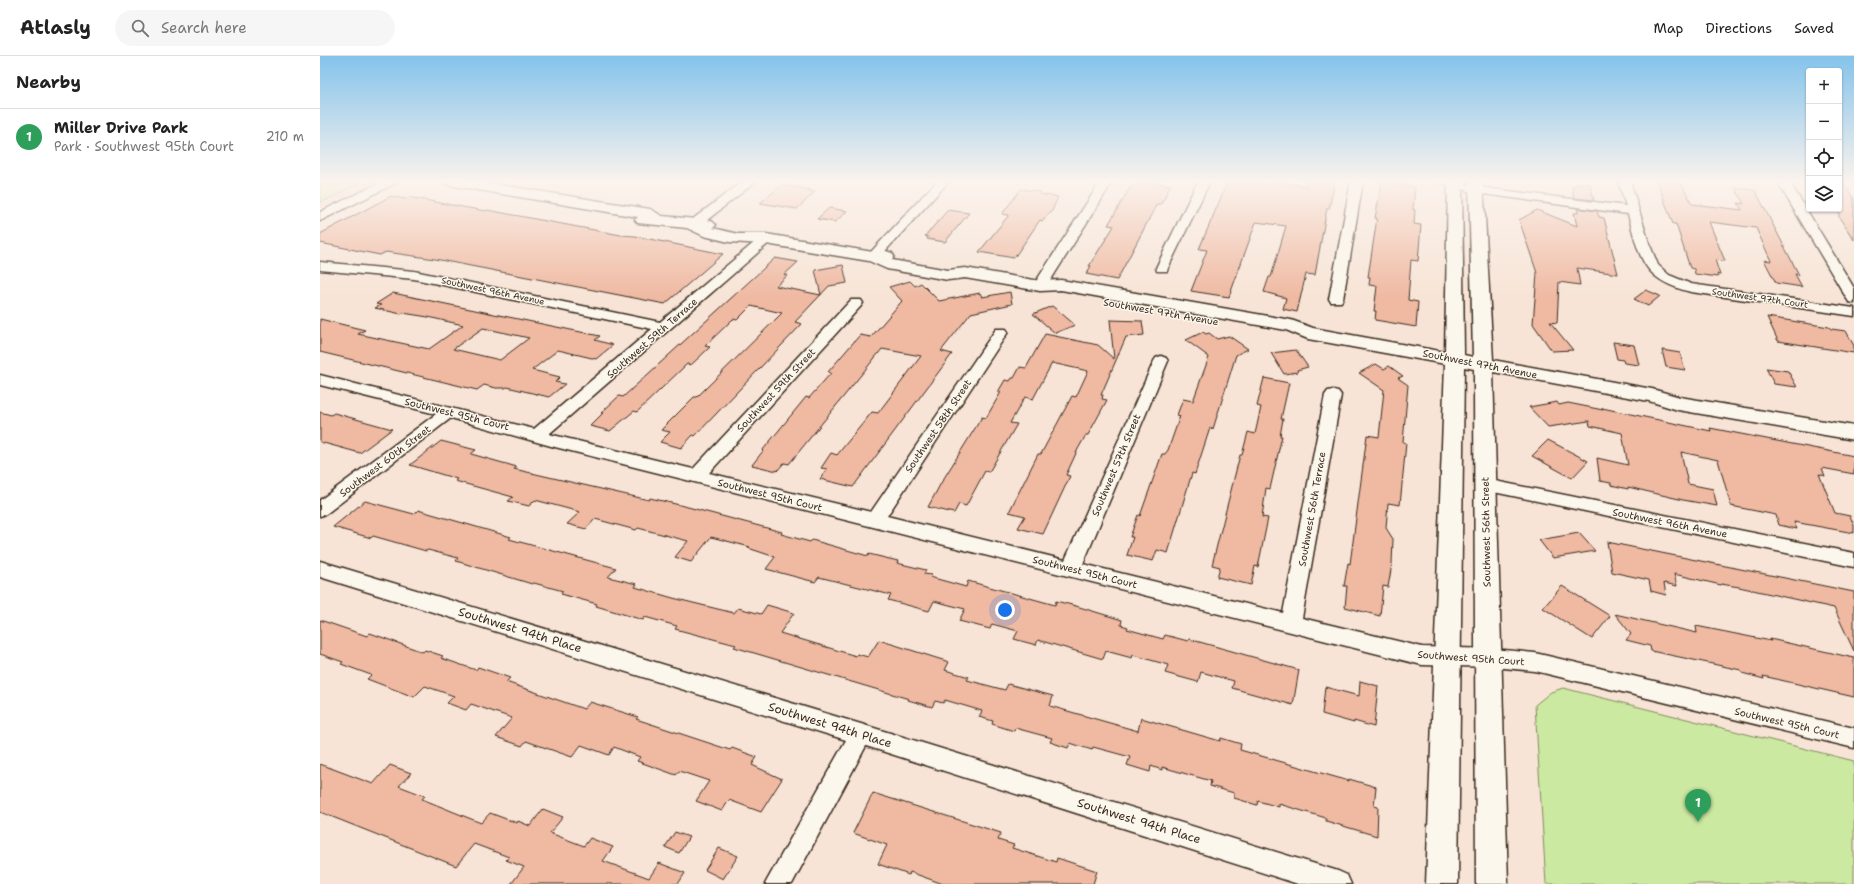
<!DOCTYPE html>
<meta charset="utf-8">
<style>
body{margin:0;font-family:"Shantell Sans",sans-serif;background:#f6f6f6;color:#222}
.controls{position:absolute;right:12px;top:12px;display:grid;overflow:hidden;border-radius:4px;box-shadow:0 1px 3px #0004}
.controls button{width:36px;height:36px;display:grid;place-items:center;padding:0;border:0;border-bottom:1px solid #e0e0e0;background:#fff;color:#222;font:20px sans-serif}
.you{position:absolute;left:685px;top:554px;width:14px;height:14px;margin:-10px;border:3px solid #fff;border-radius:50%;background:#1a73e8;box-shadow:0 0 0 6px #1a73e833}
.badge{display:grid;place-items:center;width:26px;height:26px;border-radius:50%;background:#1a73e8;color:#fff;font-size:13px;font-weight:700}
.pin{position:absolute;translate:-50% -33px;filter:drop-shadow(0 1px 2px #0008)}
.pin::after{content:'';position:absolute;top:21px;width:14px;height:12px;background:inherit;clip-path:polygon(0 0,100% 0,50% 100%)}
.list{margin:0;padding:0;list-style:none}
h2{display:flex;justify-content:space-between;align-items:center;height:52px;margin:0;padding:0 16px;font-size:17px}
h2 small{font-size:13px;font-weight:400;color:#767676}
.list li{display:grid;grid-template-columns:26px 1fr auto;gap:12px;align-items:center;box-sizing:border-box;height:56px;padding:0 16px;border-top:1px solid #e0e0e0}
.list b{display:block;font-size:15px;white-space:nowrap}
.list p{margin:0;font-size:13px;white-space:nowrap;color:#767676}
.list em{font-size:13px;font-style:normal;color:#767676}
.icon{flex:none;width:22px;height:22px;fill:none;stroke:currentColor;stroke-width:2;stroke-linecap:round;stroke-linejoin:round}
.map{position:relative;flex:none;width:1534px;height:828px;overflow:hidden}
header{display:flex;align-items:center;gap:24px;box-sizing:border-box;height:56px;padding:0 20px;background:#fff;border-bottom:1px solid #e0e0e0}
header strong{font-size:19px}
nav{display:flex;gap:22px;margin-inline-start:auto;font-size:14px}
.search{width:280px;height:36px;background:#f6f6f6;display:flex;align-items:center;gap:10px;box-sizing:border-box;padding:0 14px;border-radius:22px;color:#767676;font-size:15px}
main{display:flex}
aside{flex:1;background:#fff}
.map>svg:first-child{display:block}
</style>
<header>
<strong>Atlasly</strong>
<div class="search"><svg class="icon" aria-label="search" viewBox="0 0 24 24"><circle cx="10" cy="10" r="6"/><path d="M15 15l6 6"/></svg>Search here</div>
<nav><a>Map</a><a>Directions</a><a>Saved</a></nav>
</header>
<main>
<aside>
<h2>Nearby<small></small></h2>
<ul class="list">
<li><span class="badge" style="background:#2e9e5b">1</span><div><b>Miller Drive Park</b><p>Park · Southwest 95th Court</p></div><em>210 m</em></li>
</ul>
</aside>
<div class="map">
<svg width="1534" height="828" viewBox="0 0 1534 828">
<rect width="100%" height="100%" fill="#f7e4d6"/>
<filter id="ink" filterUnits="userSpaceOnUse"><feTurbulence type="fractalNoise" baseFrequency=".025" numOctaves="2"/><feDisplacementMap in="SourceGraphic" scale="8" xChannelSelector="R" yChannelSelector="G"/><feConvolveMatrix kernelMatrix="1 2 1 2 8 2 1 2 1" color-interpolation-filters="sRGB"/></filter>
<g filter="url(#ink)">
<path fill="#f5d7c6" d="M0,125h50l-3,5 -47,23z"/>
<path fill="#cbe9a1" stroke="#838a60" d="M0,125l40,2 -40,20z
M1243,632l291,73v123h-308l-11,-179 16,-13z"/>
<path fill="#efb9a2" stroke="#3b2a1e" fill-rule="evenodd" d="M814,125l37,4 -10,19h-4l-40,76 -31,-6 5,-8h-2l25,-40 -6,-1z
M908,125h42l36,5 1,-5h28l-6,28 -2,-1 -12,67 -9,-1 -9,38 -14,-3 3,-11 -22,-6 5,-15h2l15,-51 -30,-4 -27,75 -38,-6 16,-41 -8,-1z
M1337,125h23l12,23 50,6 -4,-7 6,1 -9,-16 20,2 44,85 -4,-1 7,13 -26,-4 -12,-23 7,1 -15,-33 -47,-6 16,39 -10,-1 5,15 -3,-1 1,3 -23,-3 -1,-5 -4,-1 -14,-44h-3z
M1519,125h3l12,18v41l-15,-23z
M1062,126l33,5 -2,23h2l-1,14 7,1 -3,36 -7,-1 -3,40 10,2 -2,25 -41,-7 1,-9h-2l3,-25 -8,-1 1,-8h-2l9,-59h-2z
M1260,127l10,1 4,16 -20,-2 -2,-11z
M462,129l29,5 -2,1 6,1 -18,17 -37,-6z
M701,133l20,3 -2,2 19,3 -7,16h-2l-6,8 -3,-1 -26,38 -35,-6 30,-37 -7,-1z
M71,140l14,3 3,-2 77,14 2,-1 134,25 14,1 88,18 -58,50 -230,-45 -49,-7 -6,3 -60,-12v-9z
M509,152l18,3 -12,11 -18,-3z
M1257,152l20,3 2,6 5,1 14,56 -41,-6 3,17 -21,-3 -2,41 -7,-1 23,28 -21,1 -19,-27 4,-51 -18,-53 18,-10 40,16 -3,-13h4z
M628,154l21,3 -24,29 -18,-3 1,-2 -3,-1z
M455,202l23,4 -14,13h4l-12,11 45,9 -6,-25 28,-5 4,18 -18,3 -34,36 7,2 -107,112 -2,-1 -12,13 -21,-6 10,-10 -9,-2 33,-33h3l85,-84 -31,-7 -14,14 -4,-1 -28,27 5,1 -19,18 -4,-1 -50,48 -3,-1 -24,20 -20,-5 13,-13h-2l18,-17 4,1 35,-32z
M590,225l5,5 6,-3 18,18 41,-8 2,4 28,-5 2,12 -41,9 -30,38 11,3 -99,133 -33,-8 7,-10 -6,-1 10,-15 6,2 35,-43 6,1 43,-57 -39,-7 -93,115 -5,-1 -7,8 -25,-6 11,-14h-1l44,-54 3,1 22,-25 -3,-1 24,-28 8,-9 11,2 31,-36 -13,-14z
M1326,234l14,6 -12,10 -14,-7z
M73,237l207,43 -5,4 18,5 -17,14 -38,-9 -26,20 28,7 -5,5 10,2 -16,13 -42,-10 -2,1h-9l-12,-3 -7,5 -157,-38v-33l45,11 -7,4 71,15 34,-24 -35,-8 -25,-4 -2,1 -26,-6 6,-3 -5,-1zM163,272l46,10 -29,22 -47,-11z
M732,250l9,7 14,12 -20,8 -22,-19z
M1447,261l62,10 2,2 15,2 8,15v7l-76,-12z
M790,264l32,1 2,14 -18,2 -25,58h2l-1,4 5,1 -19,35h-2l-8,14 -12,26 4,1 -27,58 -25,-6 7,-12 -16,-4 29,-58h3l31,-58 4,1 12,-26 -36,-8 -19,36 -8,-2 -15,26 7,1 -28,48 -4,-1 -19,35 -7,-2 -5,9 -26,-6 13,-24 41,-66 4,1 15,-26h-3l7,-12 5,1 2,-3h2l6,-11 6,1 19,-34 53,11 16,14z
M883,276l3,2 3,-1 8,6 12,-3 19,13 -12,6 -23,74 -3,-1 -15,46 -3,-1 -24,80 -11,-3 -4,11 -26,-6 6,-18h-3l8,-22 2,1 22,-62h3l3,-4 12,-34 -3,-1 6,-16 10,2 16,-44 -23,-17z
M1293,286l21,3 5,20 -15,-2 -1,-3 -6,-1z
M976,294l12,17 -11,3 1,2 -14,2 -13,-21z
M1342,294l18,3 5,17 -19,-3z
M1056,308l8,5 5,-3 14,10 -5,2 10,7 -5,57 3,1 -6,62 -12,-2 -2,25 7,11 -1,25 -4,23 -5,-1 -3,30 -35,-9 2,-21h-3l4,-23 2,1 17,-129 12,2 5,-47 -25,-17z
M1446,312l22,3 9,16 -23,-3z
M944,322l25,5 -8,36h2l-3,17h2l-12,53 -4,-1 -4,29 6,1 -10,49 -3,-1 -4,19 -34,-8 3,-10 -8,-2 28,-110h2l6,-23 7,2 6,-27 -4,-1z
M1237,346l2,3 9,-2 35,7 -1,-2 109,23 -1,-3 144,28v18l-32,-6 3,8 -6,-2 16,39 15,3 4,9v8l-60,-11 3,7 -18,-4 -3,-10 -45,-9 -13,-46 -37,-8 7,32 25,5 4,17 -34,-6 -55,-13v2l-17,-4v-2l-11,-2 -3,-23 31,7 -6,-32 -32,-7 -1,-5 -41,6 -19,-20z
M0,356l11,3 3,-2 58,16 -32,24 -40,-11z
M1228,384l40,21 -16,17 -40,-22z
M121,385l35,9 -5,4 46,13 -3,2 135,31 1,-2 34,8 98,26 -1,2 29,8 2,-2 56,16 1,-2 29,7 -1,2 29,7 -2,4 8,1 -2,2 36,10 2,-6 87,24 1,-4 20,5 46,14 -1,5 7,2 -1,2 36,10 2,-4 23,6 1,-2 110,31 -6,35 -61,-17 2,-7 -33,-9 -3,10 -33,-9 3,-8 -35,-10 -1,3 -26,-7 -3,8 -65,-19 -2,5 -22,-6 4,-8 -26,-7 -2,5 -31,-8 6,-12 -31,-8 -5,10 -41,-11 3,-5 -72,-18 -4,5 -49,-13 9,-12 -27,-9 2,-1 -39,-10 -20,25 -16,-5 13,-16 -50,-13 -2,2 -41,-11 -9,10 -19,-5 13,-12 -45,-12 -6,6 -21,-5 5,-4 -58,-16 2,-2 -47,-14z
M45,445l49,13 4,-4 93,27 -2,2 107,29 -8,9 29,7 -2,3 38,11 61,15 4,-5 23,6 6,-9 27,8 -14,20 76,23 1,-2 11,3 11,-17 70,22 -4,8 24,7 -2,3 38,10 3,-6 45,12 -3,10 88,25 3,-13 79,23 1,-3 20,6 -1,6 109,31v-2l27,8 -2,19 4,1 -1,29 -51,-15v-3l-47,-14v3l-21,-6 -1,4 -23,-7v-5l-24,-7 1,-5 -49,-14v3l-11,-4 -1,6 -23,-7 3,-8 -37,-10 -1,3 -22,-7 -2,5 -18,-6 2,-4 -37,-10 -1,3 -22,-7 1,-3 -14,-4 3,-6 -37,-11 -2,3 -8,-2 -3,6 -24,-7 1,-1 -175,-52 2,-2 -61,-16 2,-3 -32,-9 -2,3 -47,-14 1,-2 -36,-10 2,-3 -29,-8 -2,1 -76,-23 2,-3 -30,-8 -2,1 -53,-15 -2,2 -38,-11z
M1259,477l16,18 -42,7 -14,-18z
M1287,486l247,50v59l-20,-43 -95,-21 -18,-3v1l-47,-11 3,12 -13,-3 2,12 -15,-4 -2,-11 -37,-8z
M1242,530l48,30 -18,23 -49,-31z
M1295,558l82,19 -1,-7 75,15 -1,-2 84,19v39l-91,-21 1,3 -22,-6 -1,-3 -90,-19 -1,-5 -24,-6 5,-6z
M0,564l47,16 3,-3 53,19 2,-2 18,6 -2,2 35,12 2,-3 32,11 -4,4 78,27 6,-7 48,15 -2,2 94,31 2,-2 25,9 -5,8 30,14 -21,33 -32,-12 -7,11 -26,-10 13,-20 -30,-10 -3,4 -39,-14 3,-4 -26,-10 -5,8 -28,-10 -9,12 -46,-16 -4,5 -26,-9 16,-19 -41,-14 -5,6 -19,-7 7,-7 -29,-10 -11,11 -47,-18 4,-4 -30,-11 2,-2 -23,-8z
M1040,625l18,5 -4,41 -20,-6v2l-32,-9 3,-27 34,9z
M0,708l53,20 17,-19 21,8 -12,13 26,10 -3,3 59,24 9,-10 27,10 1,-2 12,5 13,-17 20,8 -13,16 34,13 6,-8 23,9 -10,14 46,17 10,-15 26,10 -7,11h-167l13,-17 -18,-7 3,-3 -35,-13 -18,22 -136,-54z
M553,737l128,40 -3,7 16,5 -2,3 44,14 1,-4 40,13 -4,13h-150l-33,-12 -1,3 -31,-11 9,-19 -34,-12z
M355,776l14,5 -10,16 -14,-6z
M399,792l19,8 -15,23 -18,-9z"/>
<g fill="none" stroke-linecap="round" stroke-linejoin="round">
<g stroke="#3b2a1e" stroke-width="3">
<path id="street" d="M63,125h15l-2,2 -76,38v-9z
M423,125h13l-59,47h-8l-2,-3 2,-3z
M617,125h12l-72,79h-8l-2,-3 2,-3z
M781,125h12l-68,108h-10l-2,-3z
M878,125h12l-42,87 -1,3h-10l-1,-3z
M1031,125h12l-20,118 -2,3h-10l-2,-3z
M1120,125h18l19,6 149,19 -8,-25h12l19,62 9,22 11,10 22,9 163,24v8l-163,-24c-49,-12 -51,-34 -63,-78l-152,-21 -34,-10z
M1457,125h12l65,107v15l-5,-1 -2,-3z
M446,179l4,1 2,3 -2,3 -221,192 144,35 158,-169h10l2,3 -2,3 -152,167 162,39 125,-183h10l2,3 -121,184 178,44 89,-199 2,-3 5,-2 5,2 2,3 -85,203 200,49 42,-218 3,-4 5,-1 5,1 3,4 -39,223 120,29 71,2 42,4 319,75v20l-319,-77 -42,-4 -71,-2 -871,-219 -100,-28 -125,96 -6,2v-16l116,-86 -116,-29v-10l214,54 118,-100 -238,-50 -94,-9v-8l94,9 246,51 102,-86z
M1165,423l369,74v14l-375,-78 -3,-4 3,-4z
M0,505l541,163 477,147 9,4 4,9h-53l-432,-138 -74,138h-27l81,-144 -526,-163z"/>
</g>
<g stroke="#3b2a1e" stroke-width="3">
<path id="secondary" d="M122,125h32l176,28 12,7 46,4 5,2 3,3 -3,3 25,6h28l107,18 13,-1 6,2 2,3 -2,4 56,10 17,-2 75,13 21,-1 230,40 22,8 132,24 3,-171h14l2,174 9,2 -4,-176h14l10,179 159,29 28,8 174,29v14l-176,-30 -29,-9 -156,-29 15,512h-32l-2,-497v-18l-10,-2 -6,517h-32l19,-520 -137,-25 -22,-9 -225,-40 -21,1 -75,-13 -17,2 -61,-11 -18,-8 -103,-17 -37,-2 -25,-6 -17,-8 -49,-5 -3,-3 3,-3 -189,-32 -5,-1z"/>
</g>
<use href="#street" fill="#fbf7ec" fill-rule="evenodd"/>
<use href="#secondary" fill="#fbf7ec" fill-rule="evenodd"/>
</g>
</g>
<linearGradient id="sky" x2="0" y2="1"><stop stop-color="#84c3eb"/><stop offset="0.52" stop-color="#fbf3ed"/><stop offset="1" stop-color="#fbf3ed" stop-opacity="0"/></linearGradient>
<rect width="1534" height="241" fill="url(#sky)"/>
<g text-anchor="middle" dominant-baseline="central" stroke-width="3" stroke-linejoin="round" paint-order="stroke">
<g font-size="9" fill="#3b2a1e" stroke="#fbf7ec">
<text transform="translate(173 235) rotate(12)">Southwest 96th Avenue</text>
<text transform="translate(1440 242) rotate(8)">Southwest 97th Court</text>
</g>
<g font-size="10" fill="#3b2a1e" stroke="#fbf7ec">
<text transform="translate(841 256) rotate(10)">Southwest 97th Avenue</text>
<text transform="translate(332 282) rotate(-41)">Southwest 59th Terrace</text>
<text transform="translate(1160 308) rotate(11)">Southwest 97th Avenue</text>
<text transform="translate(456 334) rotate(-47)">Southwest 59th Street</text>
<text transform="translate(137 358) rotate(14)">Southwest 95th Court</text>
<text transform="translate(618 370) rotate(-56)">Southwest 58th Street</text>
<text transform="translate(65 405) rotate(-37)">Southwest 60th Street</text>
<text transform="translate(796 409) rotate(-67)">Southwest 57th Street</text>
<text transform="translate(450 439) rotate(14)">Southwest 95th Court</text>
<text transform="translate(992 453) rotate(-80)">Southwest 56th Terrace</text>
<text transform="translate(1350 467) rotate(11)">Southwest 96th Avenue</text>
<text transform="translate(1166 476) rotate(-91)">Southwest 56th Street</text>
<text transform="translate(765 516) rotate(14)">Southwest 95th Court</text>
<text transform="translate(1151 602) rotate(4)">Southwest 95th Court</text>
<text transform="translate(1467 667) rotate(13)">Southwest 95th Court</text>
</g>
<g font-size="12" fill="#3b2a1e" stroke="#fbf7ec">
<text transform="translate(200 574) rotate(17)">Southwest 94th Place</text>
<text transform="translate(510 669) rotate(17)">Southwest 94th Place</text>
<text transform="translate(819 765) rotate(17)">Southwest 94th Place</text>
</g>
</g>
</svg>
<div class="controls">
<button>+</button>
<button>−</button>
<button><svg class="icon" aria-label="locate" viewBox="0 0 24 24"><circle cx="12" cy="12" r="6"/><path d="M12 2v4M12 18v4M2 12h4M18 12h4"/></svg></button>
<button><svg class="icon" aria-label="layers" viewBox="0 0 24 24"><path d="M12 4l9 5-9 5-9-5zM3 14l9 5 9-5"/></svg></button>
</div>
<div class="you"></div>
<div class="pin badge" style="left:1378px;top:766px;background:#2e9e5b">1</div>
</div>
</main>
